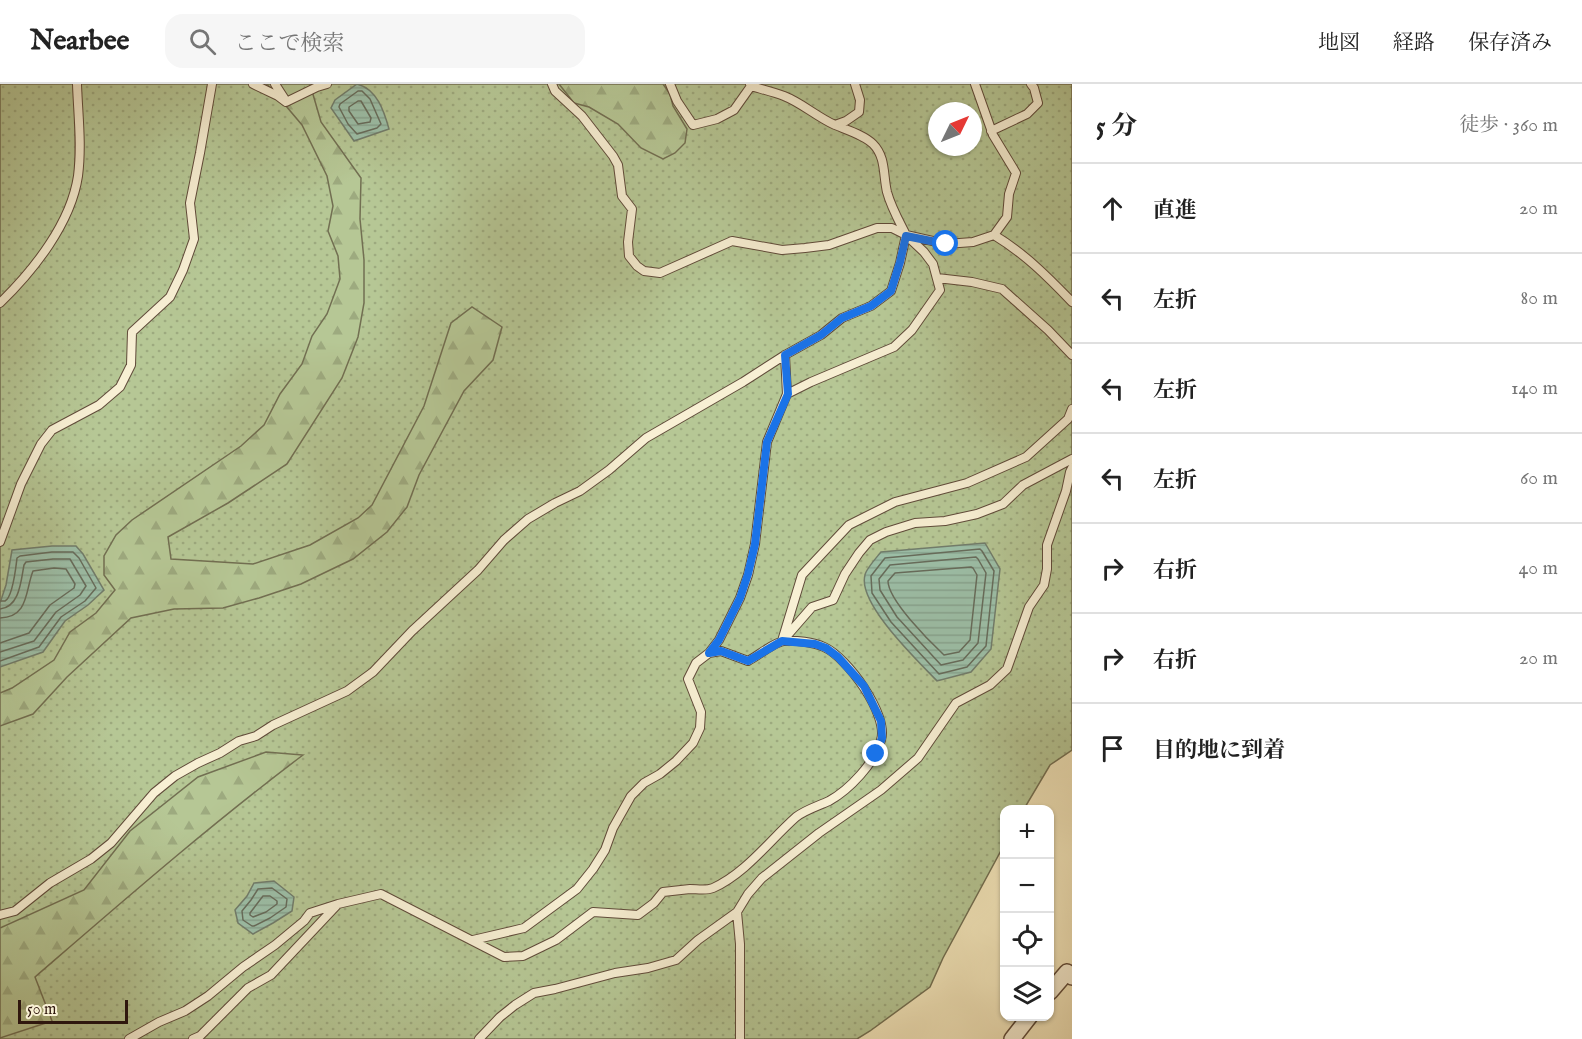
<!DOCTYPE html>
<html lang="ja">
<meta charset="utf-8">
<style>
body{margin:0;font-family:"IM FELL English","Noto Serif JP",serif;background:#f6f6f6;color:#222}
.controls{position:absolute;right:18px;bottom:18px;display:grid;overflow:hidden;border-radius:12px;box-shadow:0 2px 4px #0004}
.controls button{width:54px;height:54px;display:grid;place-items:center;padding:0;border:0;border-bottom:2px solid #e0e0e0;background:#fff;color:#222;font:30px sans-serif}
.compass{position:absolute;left:928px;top:18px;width:54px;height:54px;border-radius:50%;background:#fff;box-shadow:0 2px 4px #0004;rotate:47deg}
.scale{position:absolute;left:18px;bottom:15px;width:110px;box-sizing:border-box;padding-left:6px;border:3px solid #2f170e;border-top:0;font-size:16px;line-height:21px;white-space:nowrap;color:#2f170e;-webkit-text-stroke:4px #f8f0d4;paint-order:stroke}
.stop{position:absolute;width:18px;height:18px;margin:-14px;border:4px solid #1a73e8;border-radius:50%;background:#fff}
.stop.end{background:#1a73e8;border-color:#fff;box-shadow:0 2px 6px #0008}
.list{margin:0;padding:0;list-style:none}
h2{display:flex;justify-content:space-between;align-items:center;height:78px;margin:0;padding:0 24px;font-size:26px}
h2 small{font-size:20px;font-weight:400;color:#767676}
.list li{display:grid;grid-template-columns:39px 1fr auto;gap:18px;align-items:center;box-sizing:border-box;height:90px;padding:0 24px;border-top:2px solid #e0e0e0}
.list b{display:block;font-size:22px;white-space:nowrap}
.list em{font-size:20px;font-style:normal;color:#767676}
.icon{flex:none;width:33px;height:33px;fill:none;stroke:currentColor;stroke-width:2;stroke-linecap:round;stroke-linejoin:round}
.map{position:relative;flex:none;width:1072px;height:955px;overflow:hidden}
header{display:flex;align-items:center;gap:36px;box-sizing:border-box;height:84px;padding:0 30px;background:#fff;border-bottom:2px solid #e0e0e0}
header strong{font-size:28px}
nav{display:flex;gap:33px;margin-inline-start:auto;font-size:21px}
.search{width:420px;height:54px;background:#f6f6f6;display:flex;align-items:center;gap:15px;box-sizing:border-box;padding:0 21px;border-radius:18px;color:#767676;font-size:22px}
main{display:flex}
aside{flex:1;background:#fff}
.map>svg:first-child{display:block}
</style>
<header>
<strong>Nearbee</strong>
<div class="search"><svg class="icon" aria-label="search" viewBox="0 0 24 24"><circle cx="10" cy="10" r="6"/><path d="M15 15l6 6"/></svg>ここで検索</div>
<nav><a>地図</a><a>経路</a><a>保存済み</a></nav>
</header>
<main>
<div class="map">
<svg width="1072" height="955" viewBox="0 0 1072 955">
<defs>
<pattern id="grass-dots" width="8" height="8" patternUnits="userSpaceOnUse" patternTransform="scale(1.5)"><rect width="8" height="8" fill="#b6c795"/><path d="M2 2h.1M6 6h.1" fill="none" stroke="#9daa7f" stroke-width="1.8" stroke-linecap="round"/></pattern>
<pattern id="forest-firs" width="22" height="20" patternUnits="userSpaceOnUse" patternTransform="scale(1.5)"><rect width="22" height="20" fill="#b6c795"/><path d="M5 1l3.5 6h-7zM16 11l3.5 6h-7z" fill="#9daa7f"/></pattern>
<pattern id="water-rules" width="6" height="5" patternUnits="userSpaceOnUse" patternTransform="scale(1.5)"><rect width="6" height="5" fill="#9dc1aa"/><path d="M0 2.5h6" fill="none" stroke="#88a591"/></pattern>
</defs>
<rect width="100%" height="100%" fill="#f4e8bd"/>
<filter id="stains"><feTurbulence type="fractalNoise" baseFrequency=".00333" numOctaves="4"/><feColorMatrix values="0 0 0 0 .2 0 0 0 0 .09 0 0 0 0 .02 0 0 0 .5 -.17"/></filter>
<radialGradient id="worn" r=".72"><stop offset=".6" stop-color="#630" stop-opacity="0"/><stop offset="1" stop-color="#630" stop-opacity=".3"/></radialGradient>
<path fill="url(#grass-dots)" stroke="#726f52" stroke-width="1.5" fill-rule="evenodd" d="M0,0h1072v666l-22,15 -26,44 -19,1 -1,35 -61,113 -13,29 -60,44 -13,8h-857zM937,27h36v36h-36z"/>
<path fill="url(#forest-firs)" stroke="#726f52" stroke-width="1.5" d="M266,0h44l11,38 40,56 -1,41 4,41v43l-6,34 -16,41 -55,86 -59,39 -60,34 3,22 82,5 57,-19 48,-27 14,-13 52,-99 27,-83 21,-16 30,20 -9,33 -29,31 -45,84 -12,32 -20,25 -34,27 -52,25 -42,14 -36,10 -49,1 -43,9 -64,59 -34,37 -33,12v-33l12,-5 42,-28 16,-28 26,-19 19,-23 -11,-15v-19l12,-21 16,-15 109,-74 23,-21 16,-31 22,-30 10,-28 15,-22 13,-35 -2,-23 -10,-25 5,-25 -6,-30 -25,-51 -32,-38z
M559,0h104l7,10 3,12 14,23 -2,14 -10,10 -12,6 -22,-11 -23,-24 -29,-17 -15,-4z
M266,668l37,3c-93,70 -180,146 -268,222l17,44 -52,17v-110l84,-38 46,-59 68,-54z"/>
<path fill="url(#water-rules)" stroke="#717d6c" stroke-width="1.5" d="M357,0c20,5 27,27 32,45l-35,12 -23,-33 4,-8z
M985,459l15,26 -9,80 -20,23 -34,9c-19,-20 -80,-78 -72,-106 1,-6 12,-18 16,-23z
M52,462h24l7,8 21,36 -16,15 -23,16 -22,31 -43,15v-64l6,-18 6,-35z
M274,797l20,16 -2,14 -19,12 -20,11 -15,-11 -3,-13 12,-14 7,-13z"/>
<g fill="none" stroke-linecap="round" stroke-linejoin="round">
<path stroke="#666c5c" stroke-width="1.5" d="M358,7h4l8,8 11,25 -4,4 -20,6 -9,-10 -9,-17 1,-3z
M358,17h3l10,17 -1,4 -12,2 -9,-13v-4z
M980,465l2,2 12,20 -8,75 -19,21 -28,7 -48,-52 -19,-29 -1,-17 14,-18z
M976,473l2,2 8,14 -8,70 -15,17 -22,5 -44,-48 -17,-27 -1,-11 11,-14z
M971,483l2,1 4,7 -7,65 -11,12 -15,3c-14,-13 -56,-55 -56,-74l7,-8z
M0,517c2,0 3,0 5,0 8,-4 11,-35 12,-43l3,-2 32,-4h21l6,6 17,30 -11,13 -24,16 -22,30 -39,14
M0,525c20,-2 21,-29 24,-44l2,-3 27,-3h17l16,27 -6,9 -24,17 -22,29 -34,11
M0,534c29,-1 25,-27 33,-47l21,-3 12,1 9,15 -1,4 -24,17 -21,28 -29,10
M272,804l15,11 -1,8 -16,11 -16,8h-2l-9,-6 -1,-9 9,-11 7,-11z
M263,812h7l7,5v3l-11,8 -13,5 -3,-2v-2z"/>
<g stroke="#604b3a" stroke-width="10">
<path id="service" d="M253,0l25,12 8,6 31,-15 10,-3
M275,0l9,14
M552,0l3,7 27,25 31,40 5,9 4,31 10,13 -4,33 1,14 8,10 7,5 16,2 72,-32 50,9 23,-2 24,-3 48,-17h15l14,7 18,17 9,12 7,26 -28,40 -18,17 -83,35 -24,12
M670,0l7,17 16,24 24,-6 17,-9 17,-24
M750,0l1,2c10,3 22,6 33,10 18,7 33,21 51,29l11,-4 13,-9 1,-12 -5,-16
M835,41c12,5 29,10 38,19 13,13 10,31 14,48 4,15 12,29 19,43
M991,47l36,-17 11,-11 -4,-15 -3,-4
M994,151c31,19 53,41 78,67
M937,194l35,4 30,7 46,41 24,25
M0,219c34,-33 71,-80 78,-127 4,-31 0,-62 -1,-92
M0,458l21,-58 20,-40 11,-14 47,-25 21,-18 11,-22 1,-33 38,-35 13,-27 11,-31 -4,-36 10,-50 12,-69
M785,554l27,-31 21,-7 12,-26 14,-21 11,-13 16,-8 29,-9 30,-2 32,-7 26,-10 20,-19 49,-26
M782,557l20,-66 47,-50 46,-23 72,-19 59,-26 42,-38 4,-10
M0,831l15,-4 35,-28 41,-24 20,-16 43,-50 21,-17 23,-13 22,-10 19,-12 17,-5 17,-11 74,-34 26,-19 39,-41 66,-61 26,-30 24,-21 27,-16 25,-12 29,-21 37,-32 97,-56 42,-27 36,-20 21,-17 29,-12 20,-15 9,-28 6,-28 40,9 27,-2 21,-7 13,-18 2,-23 7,-21 -23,-38 -18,-51
M473,856l51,-12 53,-39 16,-20 12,-19 8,-22 18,-32 13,-13 16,-9 16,-13 17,-18 7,-15 1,-16 -13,-33 8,-16 13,-10 10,-13 21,-42 8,-23 7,-31 12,-102 20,-48 -2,-39
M129,955l30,-17 26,-11 23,-15 35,-29 32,-22 29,-24 6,-8 28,-9 43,-10 123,63 19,-1 33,-16 37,-28 45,3 16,-12 9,-11c9,-1 18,-2 27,-3 7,0 16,2 23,-1 33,-15 56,-47 83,-71 9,-7 22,-11 33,-16 20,-11 46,-38 52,-61 8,-25 -34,-83 -57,-93 -11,-5 -28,-7 -40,-6 -10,1 -26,15 -36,20l-27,-10 -12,2
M193,955l7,-3 48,-48 23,-13 66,-70
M479,955l21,-22 15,-12 19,-12 21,-4 60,-16 33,-5 28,-8 22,-20 39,-28
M740,955v-95l-3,-32 11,-18 14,-16 57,-45 62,-43 37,-32 38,-55 34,-18 17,-16 22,-62 15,-22 3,-16v-24l19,-54 4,-19 2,-4"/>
</g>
<g stroke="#604b3a" stroke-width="18">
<path id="minor" d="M1050,908l17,-20 5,5
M1012,955l18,-23"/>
</g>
<use href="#service" stroke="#f8f0d4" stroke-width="8"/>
<use href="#minor" stroke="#f8f0d4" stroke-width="15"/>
</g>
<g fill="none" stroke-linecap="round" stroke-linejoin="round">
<path stroke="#1a73e8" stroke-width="8" d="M876,670l6,-16 -1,-17 -17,-35 -26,-29 -12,-9 -11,-4 -33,-3 -34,20 -27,-10 -12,2 10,-13 21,-42 8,-24 7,-30 12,-102 21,-48 -3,-39 36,-20 21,-17 29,-12 20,-15 9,-29 6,-26 40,8"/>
</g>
<rect width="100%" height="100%" filter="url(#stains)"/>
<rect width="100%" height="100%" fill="url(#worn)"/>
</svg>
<div class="controls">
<button>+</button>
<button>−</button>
<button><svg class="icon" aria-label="locate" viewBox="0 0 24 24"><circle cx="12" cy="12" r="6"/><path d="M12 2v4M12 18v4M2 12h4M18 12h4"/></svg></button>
<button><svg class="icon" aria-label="layers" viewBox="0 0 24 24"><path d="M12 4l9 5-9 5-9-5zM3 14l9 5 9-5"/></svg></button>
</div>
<svg class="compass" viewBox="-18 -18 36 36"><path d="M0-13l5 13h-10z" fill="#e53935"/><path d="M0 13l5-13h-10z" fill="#767676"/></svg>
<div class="scale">50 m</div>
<div class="stop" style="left:946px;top:160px"></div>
<div class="stop end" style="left:876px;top:670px"></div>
</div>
<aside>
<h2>5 分<small>徒歩 · 360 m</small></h2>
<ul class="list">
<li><svg class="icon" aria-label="ahead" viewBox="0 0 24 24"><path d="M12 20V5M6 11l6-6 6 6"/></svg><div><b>直進</b></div><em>20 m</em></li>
<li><svg class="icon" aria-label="left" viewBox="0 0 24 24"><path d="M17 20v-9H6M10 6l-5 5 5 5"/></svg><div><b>左折</b></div><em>80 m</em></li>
<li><svg class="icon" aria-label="left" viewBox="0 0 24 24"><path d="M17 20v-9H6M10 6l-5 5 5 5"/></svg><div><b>左折</b></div><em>140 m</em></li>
<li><svg class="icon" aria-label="left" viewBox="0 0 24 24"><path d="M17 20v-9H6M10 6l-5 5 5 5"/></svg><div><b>左折</b></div><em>60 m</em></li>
<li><svg class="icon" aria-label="right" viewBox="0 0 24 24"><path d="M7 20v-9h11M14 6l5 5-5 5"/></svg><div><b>右折</b></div><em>40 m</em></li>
<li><svg class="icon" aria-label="right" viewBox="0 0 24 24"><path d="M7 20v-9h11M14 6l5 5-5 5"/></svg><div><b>右折</b></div><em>20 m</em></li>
<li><svg class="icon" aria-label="arrive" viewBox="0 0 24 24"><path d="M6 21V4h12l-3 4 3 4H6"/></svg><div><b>目的地に到着</b></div></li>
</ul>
</aside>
</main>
